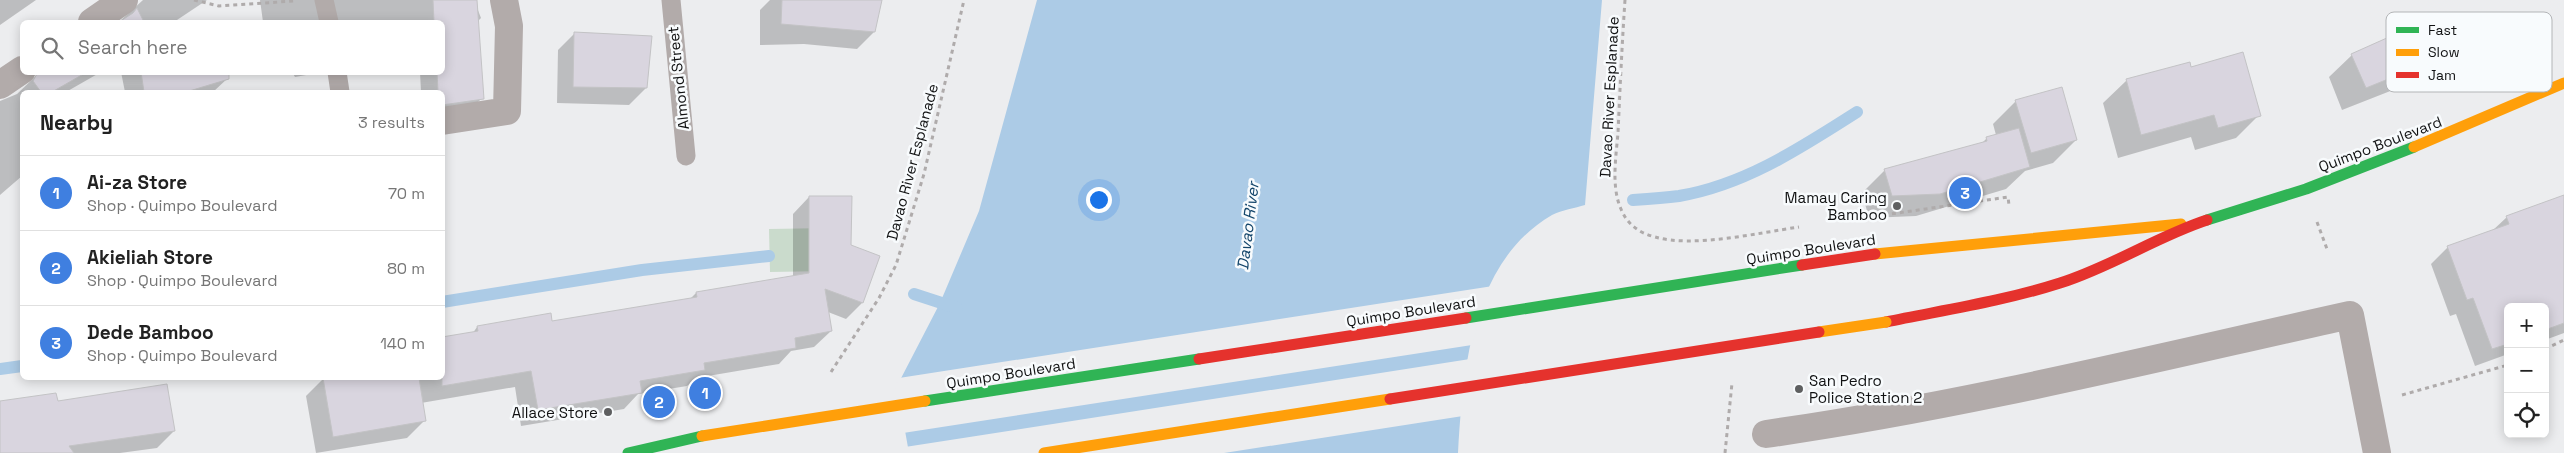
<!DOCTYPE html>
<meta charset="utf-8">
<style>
body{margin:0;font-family:"Space Grotesk",sans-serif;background:#f6f6f6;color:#222}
.controls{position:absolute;right:15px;bottom:15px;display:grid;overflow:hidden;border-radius:8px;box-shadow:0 2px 12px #0003}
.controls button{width:45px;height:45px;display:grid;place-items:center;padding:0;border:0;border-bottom:1px solid #e0e0e0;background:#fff;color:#222;font:25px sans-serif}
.you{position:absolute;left:1098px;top:199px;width:18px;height:18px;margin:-12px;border:4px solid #fff;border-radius:50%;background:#1a73e8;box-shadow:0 0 0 8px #1a73e833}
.badge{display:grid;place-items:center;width:32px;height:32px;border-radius:50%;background:#5e5f60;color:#fff;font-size:16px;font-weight:700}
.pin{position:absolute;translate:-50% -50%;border:2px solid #fff;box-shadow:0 1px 5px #0006}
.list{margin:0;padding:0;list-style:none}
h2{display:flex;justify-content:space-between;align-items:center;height:65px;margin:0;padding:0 20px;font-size:21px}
h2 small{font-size:16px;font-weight:400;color:#767676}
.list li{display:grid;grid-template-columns:32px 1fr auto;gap:15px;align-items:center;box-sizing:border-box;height:75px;padding:0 20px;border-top:1px solid #e0e0e0}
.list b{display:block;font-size:19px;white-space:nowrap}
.list p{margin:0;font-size:16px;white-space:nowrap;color:#767676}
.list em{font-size:16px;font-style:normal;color:#767676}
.icon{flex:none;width:28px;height:28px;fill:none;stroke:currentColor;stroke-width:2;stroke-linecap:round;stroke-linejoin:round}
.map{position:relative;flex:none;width:2564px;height:453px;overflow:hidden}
.search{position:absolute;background:#fff;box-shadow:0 2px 12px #0003;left:20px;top:20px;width:425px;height:55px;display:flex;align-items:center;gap:12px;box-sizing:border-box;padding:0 18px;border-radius:8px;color:#767676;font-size:19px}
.panel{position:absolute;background:#fff;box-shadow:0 2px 12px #0003;left:20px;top:90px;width:425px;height:290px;border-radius:8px}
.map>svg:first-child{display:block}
</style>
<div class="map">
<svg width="2564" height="453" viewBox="0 0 2564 453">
<rect width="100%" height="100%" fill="#ecedef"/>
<path fill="#cadbcc" d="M829,228v43l-59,1 -1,-43z"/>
<path fill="#accbe6" d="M1037,0h565l-17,205c-10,3 -23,5 -33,10 -81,47 -89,155 -94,238h-549l-12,-67 43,-83 39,-92z"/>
<path fill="#ecedef" d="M1493,286l-6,9 -15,50 -569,88 -8,-46 4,-9z
M1470,359l-7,57 -239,37h-317l-2,-6z"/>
<path fill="#0003" d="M0,0h36l-36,25z
M143,0h64l-33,22h-55z
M260,0h214l7,18 -4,4 5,76 -17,17 -23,4v-27h-21l-1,-20h22v-50h-179z
M770,0h111l-7,32 -17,17 -53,-5 -44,1v-35z
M575,33l71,55 -17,17 -72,-2 1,-53z
M2399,38l50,16 -23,23 -84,33 -13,-33 23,-22z
M2189,63l1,5 69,47 -23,23 -41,12 -4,-13 -73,21 -15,-55 23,-22z
M40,72h61l-35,20h-44v84l-22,19v-94l17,-7z
M121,72h107v6l-15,14h-88z
M292,72h31l-28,5z
M2016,101l60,39 -23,23 -28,8 -19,18 -90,27 -47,2 -7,-25 23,-23 96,-26 6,-6 9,-3 -3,-11z
M2564,196v137l-19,7v-33h-37v47l-33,12 -19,-52 -6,2 -19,-52 17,-17 44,-16 15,-14z
M809,197l40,49 13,57 -16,16 -18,-7 3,19 -17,16 -23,4 -12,13 -83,14 -9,8 -49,8 -14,15 -103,17 -6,-39 -94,16 3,18 -17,17 -91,15 -10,-57 17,-17 119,-1 35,-51 74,-5 138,-22 7,-7 97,-16v-63z
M57,402l117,29 -17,17 -37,5h-120v-50z"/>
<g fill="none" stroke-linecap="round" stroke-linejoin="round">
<path stroke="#accbe6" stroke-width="12" d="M1633,200c16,-1 31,-2 46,-4 66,-11 123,-49 178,-84
M914,294l43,14
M442,302l200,-32 127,-14
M0,369l22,-3"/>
</g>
<path fill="#d9d5df" stroke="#c3c3c5" d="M433,0h44l7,99 -42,6v-13h-4l-1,-20h5v-50h-8z
M782,0h100l-7,32 -94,-8z
M137,8l7,14h-25l14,-9z
M2436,21l14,33 -84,34 -15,-34 47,-21 2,3z
M574,32l78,4 -5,52 -74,-1z
M2243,52l18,64 -43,12 -4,-13 -73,20 -15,-56 64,-17 1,5z
M87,72l-35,20h-11l-8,-11 5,-9z
M141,72h88v7l-43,13h-42z
M2062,87l15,53 -46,13 -16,-53z
M2019,128l11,39 -90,27 -48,2 -8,-27 103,-28 -1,-4z
M2564,195v128l-19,7v-23h-37v37l-16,5 -19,-51 -6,2 -20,-54 62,-22 -3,-8z
M809,196h43l-1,49 29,11 -17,47 -38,-14 7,42 -37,7 1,10 -92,15 1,7 -65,11 2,12 -104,17 -7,-39 -89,15v-49l36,-6 -1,-5 74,-13 1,8 145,-24 -1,-5 113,-19z
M323,378h96l7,43 -93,16z
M167,384l8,47 -106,15 5,7h-74v-52l56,-8 2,8z"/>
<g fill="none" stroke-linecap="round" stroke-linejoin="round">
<path stroke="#afabab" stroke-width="3" stroke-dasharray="4 4" stroke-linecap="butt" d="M194,0l25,6 75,-5
M1625,0c-3,44 -5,89 -7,133 -2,24 -7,54 3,76 6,15 18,24 34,28 38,11 103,-4 144,-10
M1884,215l124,-18 1,8
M2317,222l10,27
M2545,349l19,-9
M831,372l48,-74 17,-33 28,-91 40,-174
M2402,395l106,-30
M1725,453l7,-70"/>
<path stroke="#b2abaa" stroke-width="19" d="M324,0l5,22
M671,0l15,156
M337,72l3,20"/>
<path stroke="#b2abaa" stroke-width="28" d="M92,22l32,-22
M0,85l22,-15
M442,121l65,-10 2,-85 -5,-26
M1766,434c197,-28 390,-76 584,-119l27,138"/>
<path stroke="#30b455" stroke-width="11" d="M2207,220l99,-31 108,-42
M628,453l74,-17"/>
<path stroke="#ff9f0a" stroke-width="11" d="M2414,147l150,-64
M1875,254l306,-30"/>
<path stroke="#e5322d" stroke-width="11" d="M1886,322c58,-12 118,-21 174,-39 51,-16 98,-47 147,-63"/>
<path stroke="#30b455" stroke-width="11" d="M1466,318l336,-53
M925,401l274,-42"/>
<path stroke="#ff9f0a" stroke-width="11" d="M1819,332l67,-10
M702,436l223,-35
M1044,453l346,-54"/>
<path stroke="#e5322d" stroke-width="11" d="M1802,265l73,-11
M1199,359l267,-41
M1390,399l429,-67"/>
</g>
<g fill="#5e5f60" stroke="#f8fbfd" stroke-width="2">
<circle cx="1897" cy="206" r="5"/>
<circle cx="1799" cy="389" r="5"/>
<circle cx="608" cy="412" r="5"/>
</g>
<g text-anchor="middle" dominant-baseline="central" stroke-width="5" stroke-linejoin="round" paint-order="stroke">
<g font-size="15" fill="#111213" stroke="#f8fbfd">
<text transform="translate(678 78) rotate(-96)">Almond Street</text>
<text transform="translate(1609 97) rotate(-87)">Davao River Esplanade</text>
<text transform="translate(2380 144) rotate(-21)">Quimpo Boulevard</text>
<text transform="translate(912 162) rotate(-75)">Davao River Esplanade</text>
<text transform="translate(1811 249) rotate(-9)">Quimpo Boulevard</text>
<text transform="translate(1411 311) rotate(-9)">Quimpo Boulevard</text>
<text transform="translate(1011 373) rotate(-9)">Quimpo Boulevard</text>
</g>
<g font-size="15" fill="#111213" stroke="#f8fbfd" text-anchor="end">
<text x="1887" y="197">Mamay Caring<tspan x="1887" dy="17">Bamboo</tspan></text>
<text x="1809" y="380" text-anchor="start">San Pedro<tspan x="1809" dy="17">Police Station 2</tspan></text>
<text x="598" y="412">Allace Store</text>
</g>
<g font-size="16" font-style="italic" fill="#14466b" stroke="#f8fbfd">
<text transform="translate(1248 226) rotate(-83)">Davao River</text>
</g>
</g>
<rect x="2386" y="12" width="166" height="80" rx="8" fill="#f8fbfd" stroke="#b3b5b7" stroke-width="1"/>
<rect x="2396" y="27" width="23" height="6" fill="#30b455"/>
<rect x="2396" y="49" width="23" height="7" fill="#ff9f0a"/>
<rect x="2396" y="72" width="23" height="6" fill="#e5322d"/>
<g font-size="14" fill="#111213">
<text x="2428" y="35">Fast</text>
<text x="2428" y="57">Slow</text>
<text x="2428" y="80">Jam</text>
</g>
</svg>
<div class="controls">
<button>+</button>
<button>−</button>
<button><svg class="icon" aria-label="locate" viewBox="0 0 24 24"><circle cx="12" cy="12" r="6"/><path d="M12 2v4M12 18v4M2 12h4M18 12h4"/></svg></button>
</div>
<div class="you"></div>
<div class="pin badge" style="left:705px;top:393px;background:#3f7fe0">1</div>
<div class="pin badge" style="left:659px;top:402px;background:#3f7fe0">2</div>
<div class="pin badge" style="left:1965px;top:193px;background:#3f7fe0">3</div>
<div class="search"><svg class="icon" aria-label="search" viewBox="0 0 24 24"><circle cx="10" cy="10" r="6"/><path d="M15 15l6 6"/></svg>Search here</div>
<section class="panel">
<h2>Nearby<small>3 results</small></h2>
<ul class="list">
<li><span class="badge" style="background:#3f7fe0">1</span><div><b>Ai-za Store</b><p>Shop · Quimpo Boulevard</p></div><em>70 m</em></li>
<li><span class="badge" style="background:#3f7fe0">2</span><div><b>Akieliah Store</b><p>Shop · Quimpo Boulevard</p></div><em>80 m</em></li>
<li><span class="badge" style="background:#3f7fe0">3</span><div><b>Dede Bamboo</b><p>Shop · Quimpo Boulevard</p></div><em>140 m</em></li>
</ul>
</section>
</div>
